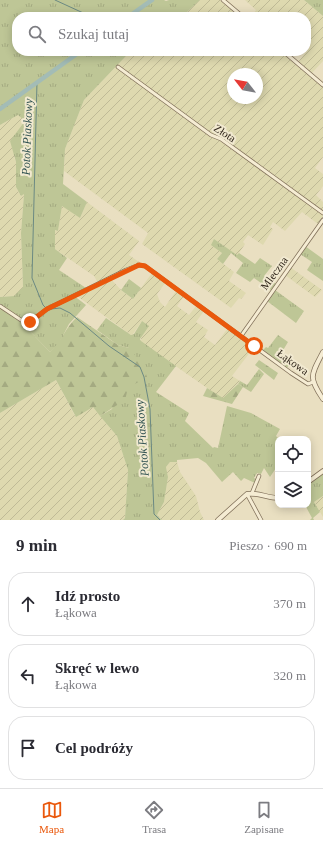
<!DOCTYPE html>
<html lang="pl">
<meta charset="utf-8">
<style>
body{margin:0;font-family:"Times New Roman",serif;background:#f7f7f7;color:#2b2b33}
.controls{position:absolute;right:12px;bottom:12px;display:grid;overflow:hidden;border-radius:8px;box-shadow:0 2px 10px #0003}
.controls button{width:36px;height:36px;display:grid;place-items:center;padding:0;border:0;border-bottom:1px solid #e1e1e2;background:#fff;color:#2b2b33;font:20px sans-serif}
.compass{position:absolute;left:227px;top:68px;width:36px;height:36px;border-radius:50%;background:#fff;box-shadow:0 2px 10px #0003;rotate:301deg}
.stop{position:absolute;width:12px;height:12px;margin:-9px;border:3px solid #ea580c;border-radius:50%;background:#fff}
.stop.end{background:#ea580c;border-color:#fff;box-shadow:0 1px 4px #0008}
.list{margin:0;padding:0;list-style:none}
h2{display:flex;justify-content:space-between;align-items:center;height:52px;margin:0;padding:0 16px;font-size:17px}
h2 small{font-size:13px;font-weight:400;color:#7c7c81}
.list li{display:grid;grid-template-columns:26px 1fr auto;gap:12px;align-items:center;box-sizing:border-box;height:64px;margin:0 8px 8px;padding:0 8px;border:1px solid #e1e1e2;border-radius:16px}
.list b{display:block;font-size:15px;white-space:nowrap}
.list p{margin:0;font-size:13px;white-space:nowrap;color:#7c7c81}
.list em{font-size:13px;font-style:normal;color:#7c7c81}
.icon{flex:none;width:22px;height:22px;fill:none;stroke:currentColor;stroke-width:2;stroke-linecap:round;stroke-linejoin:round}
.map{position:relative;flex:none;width:323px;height:520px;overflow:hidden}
.search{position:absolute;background:#fff;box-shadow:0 2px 10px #0003;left:12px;right:12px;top:12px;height:44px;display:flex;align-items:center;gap:10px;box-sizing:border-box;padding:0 14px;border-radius:16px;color:#7c7c81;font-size:15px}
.sheet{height:268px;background:#fff}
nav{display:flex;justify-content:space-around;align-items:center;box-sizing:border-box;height:56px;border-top:1px solid #e1e1e2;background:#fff;font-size:11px;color:#7c7c81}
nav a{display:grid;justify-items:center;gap:2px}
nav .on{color:#ea580c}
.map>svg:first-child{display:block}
</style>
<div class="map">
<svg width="323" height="520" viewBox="0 0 323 520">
<defs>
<pattern id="farmland-furrows" width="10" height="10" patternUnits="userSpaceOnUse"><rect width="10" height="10" fill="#ded9af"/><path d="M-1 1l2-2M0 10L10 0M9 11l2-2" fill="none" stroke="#bfba96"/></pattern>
<pattern id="grass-tufts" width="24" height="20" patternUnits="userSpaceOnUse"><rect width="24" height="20" fill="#bec696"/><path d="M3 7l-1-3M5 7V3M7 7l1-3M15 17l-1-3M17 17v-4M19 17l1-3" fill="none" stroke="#a4aa81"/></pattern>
<pattern id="forest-firs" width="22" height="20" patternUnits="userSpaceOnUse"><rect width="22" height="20" fill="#bec696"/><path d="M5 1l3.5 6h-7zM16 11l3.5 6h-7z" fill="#a4aa81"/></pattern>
</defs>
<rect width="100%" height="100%" fill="#e9dfc1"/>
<path fill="url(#farmland-furrows)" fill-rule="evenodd" d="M200,0h20l20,17h-51l-4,-3z
M245,0h59l19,16v45l-11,12 -14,-11 12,-15 -4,-3v-27h-55l5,-7z
M133,51h147l43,36v70l-8,11 8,6v12l-7,9 7,7v15l-5,7 -16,-12 -17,19 -12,-9 -3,5 3,2 -10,16 -15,-10 -5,7 2,2 -8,12 -23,-17 8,14 -5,6 17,13 -5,9 17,12 -5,6 -2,-1 -8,10 -89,-64 6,-11 -84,-62 1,-22 19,-49 42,-44zM233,74h24v24h-24z
M18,115l7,6 -11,36 2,5v25l5,9 3,-3 -3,40 2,55 -9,8 -14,1v-172z
M87,202l52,39 -10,14 10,7v2l-41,19 -4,-7 -39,-27v-19l3,1 4,-26 18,13z
M290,267l32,23 -7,7 -30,-22z
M152,273l13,10 -8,11 3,8 5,5 11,-16 8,5 -7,10 12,9 7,-9 8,5 -8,11 12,8 -4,7 11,8 13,-17 26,19 -22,29 8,5 -17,18 -82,-57 1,-21 -9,13 -2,1 -54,-39 34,-17 10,11 12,9z
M56,380l19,36 18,-9 24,29 11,34 -3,48 -2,2h-123v-107z
M170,462h7l3,10 16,24 4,16 4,8h-42l-5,-5 7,-13 4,-25 -2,-10z
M323,496v21l-9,-15z"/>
<path fill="url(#grass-tufts)" d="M0,0h164l2,1 3,-1h31l-15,14 4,3h-172v34h116l-7,5 -42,44 -19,49 -2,35 24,18 -7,16 -18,-12 -4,25 -3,-1v19l12,9 -8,12 27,18 -13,7 13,10 -17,19 -11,21 -8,7 -29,-30 -21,-18v-7l14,-1 9,-9 -2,-54 3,-39 -3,2 -5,-9v-25l-6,-21 15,-20 -7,-6 -18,10z
M304,0h19v16z
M214,239l23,16 2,-2 16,11 5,-6 12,8 -8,10 12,8 -5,6 -17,-12 -4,4 -14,-9 7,-10 -12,-10 -8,11 -6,-5 5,-6 -11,-8z
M305,246l18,13v22l-16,-11 5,-8 -12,-8z
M129,279l12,9 -8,11 -12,-9z
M275,290l29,21 -8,12 -29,-22z
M106,318l25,17 3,-1 8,-13 7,5 -9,13 1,2 35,25 -20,26 33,21 -4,8 28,27 1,-1 4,1 9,-42 24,7 29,16 -4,7 3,3h-1v26l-8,12 -6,-9 -3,6 -4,-1 -3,5 2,1 -1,4 -11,-5 -3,3 -8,-9 -11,10 -16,-19 -8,-5 -21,2v2h-7l-4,5 2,10 -4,25 -7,13 5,5h-39l2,-2 3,-48 -11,-34 -17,-20 12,-7 17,-61 -11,-3 -21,-15z
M278,335l10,7 -6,10 10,8 -5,8 -24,-18 3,-3 2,1z
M259,369l5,5 -13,18 -13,-8 2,-3 7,4z
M323,473v23l-9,6 6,10 -7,6 1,2h-4l2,-2 -7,-13h3v-9l3,-2 -3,-4v-6z"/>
<path fill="url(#forest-firs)" d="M0,306l21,16 29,30c11,-10 16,-25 27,-35l41,28 11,3 14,17 4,12 -19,11 -3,12 -25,16 -7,-9 -17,10 -20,-37 -56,33z
M259,360l19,13 -4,7 -19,-15z
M238,384l5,3 -11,17 -29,-8 4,-8 16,10z"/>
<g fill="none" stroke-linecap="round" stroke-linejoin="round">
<path stroke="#6b8983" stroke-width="1" d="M55,0l37,17
M37,82l-5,196 11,27 3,3
M51,309l9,-1 10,5 39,33 31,21 4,10 6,32 4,105 6,6"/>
<path stroke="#a3bcb6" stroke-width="4.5" d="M128,17l24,-17
M0,109l81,-58"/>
<g stroke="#81705a" stroke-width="4.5">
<path id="minor" d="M223,0l20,17
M283,51l40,34
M118,67l93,68 10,4 102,74
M0,306l21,14 5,2h4l17,-13 79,-39 13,-5 6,1 146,107 17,11 5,-2
M241,336l82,-116
M252,493l7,-17
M247,494l14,26"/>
</g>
<g stroke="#81705a" stroke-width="5.5">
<path id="tertiary" d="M323,352c-12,23 -15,25 0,47
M308,482l15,-11
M218,520l29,-26c10,-2 21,4 31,4"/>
</g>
<use href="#minor" stroke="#f5ecd3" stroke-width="3"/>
<use href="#tertiary" stroke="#f5ecd3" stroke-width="4"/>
</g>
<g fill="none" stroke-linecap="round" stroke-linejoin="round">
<path stroke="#ea580c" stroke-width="5" d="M30,322l17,-13 92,-44 6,1 109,80"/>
</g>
<g text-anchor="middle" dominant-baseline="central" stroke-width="4" stroke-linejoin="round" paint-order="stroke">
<g font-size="11" fill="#32281d" stroke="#f1e9d0">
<text transform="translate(225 133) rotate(33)">Złota</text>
<text transform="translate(274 273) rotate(-54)">Mleczna</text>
<text transform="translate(293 362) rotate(35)">Łąkowa</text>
</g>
<g font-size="12" font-style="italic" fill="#2e5050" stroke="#f1e9d0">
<text transform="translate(27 137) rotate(-88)">Potok Piaskowy</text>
<text transform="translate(142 438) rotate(-94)">Potok Piaskowy</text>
</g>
</g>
</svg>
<div class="controls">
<button><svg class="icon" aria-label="locate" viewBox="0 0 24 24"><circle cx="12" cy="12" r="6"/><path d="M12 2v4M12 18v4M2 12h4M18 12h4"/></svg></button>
<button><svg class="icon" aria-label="layers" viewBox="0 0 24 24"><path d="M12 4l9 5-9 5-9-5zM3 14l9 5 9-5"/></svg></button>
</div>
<svg class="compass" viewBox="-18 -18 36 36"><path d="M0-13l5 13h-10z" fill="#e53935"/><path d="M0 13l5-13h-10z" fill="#7c7c81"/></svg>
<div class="stop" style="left:254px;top:346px"></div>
<div class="stop end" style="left:30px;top:322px"></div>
<div class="search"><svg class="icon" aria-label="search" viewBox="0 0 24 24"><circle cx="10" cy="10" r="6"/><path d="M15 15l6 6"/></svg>Szukaj tutaj</div>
</div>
<section class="sheet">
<h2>9 min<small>Pieszo · 690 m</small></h2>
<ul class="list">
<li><svg class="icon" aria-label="ahead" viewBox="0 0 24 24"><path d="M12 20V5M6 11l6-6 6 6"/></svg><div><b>Idź prosto</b><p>Łąkowa</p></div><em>370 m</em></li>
<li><svg class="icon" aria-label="left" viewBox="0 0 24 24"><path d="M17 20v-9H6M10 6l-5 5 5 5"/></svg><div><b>Skręć w lewo</b><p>Łąkowa</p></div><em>320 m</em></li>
<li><svg class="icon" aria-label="arrive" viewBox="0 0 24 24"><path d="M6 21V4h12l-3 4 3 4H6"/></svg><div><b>Cel podróży</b></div></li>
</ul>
</section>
<nav>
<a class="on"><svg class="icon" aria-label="map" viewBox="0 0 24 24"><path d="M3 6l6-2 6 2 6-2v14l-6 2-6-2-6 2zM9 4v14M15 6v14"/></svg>Mapa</a>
<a><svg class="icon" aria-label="directions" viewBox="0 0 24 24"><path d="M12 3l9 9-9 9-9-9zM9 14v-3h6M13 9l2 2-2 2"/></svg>Trasa</a>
<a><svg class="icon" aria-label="saved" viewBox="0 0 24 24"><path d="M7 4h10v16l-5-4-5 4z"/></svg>Zapisane</a>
</nav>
